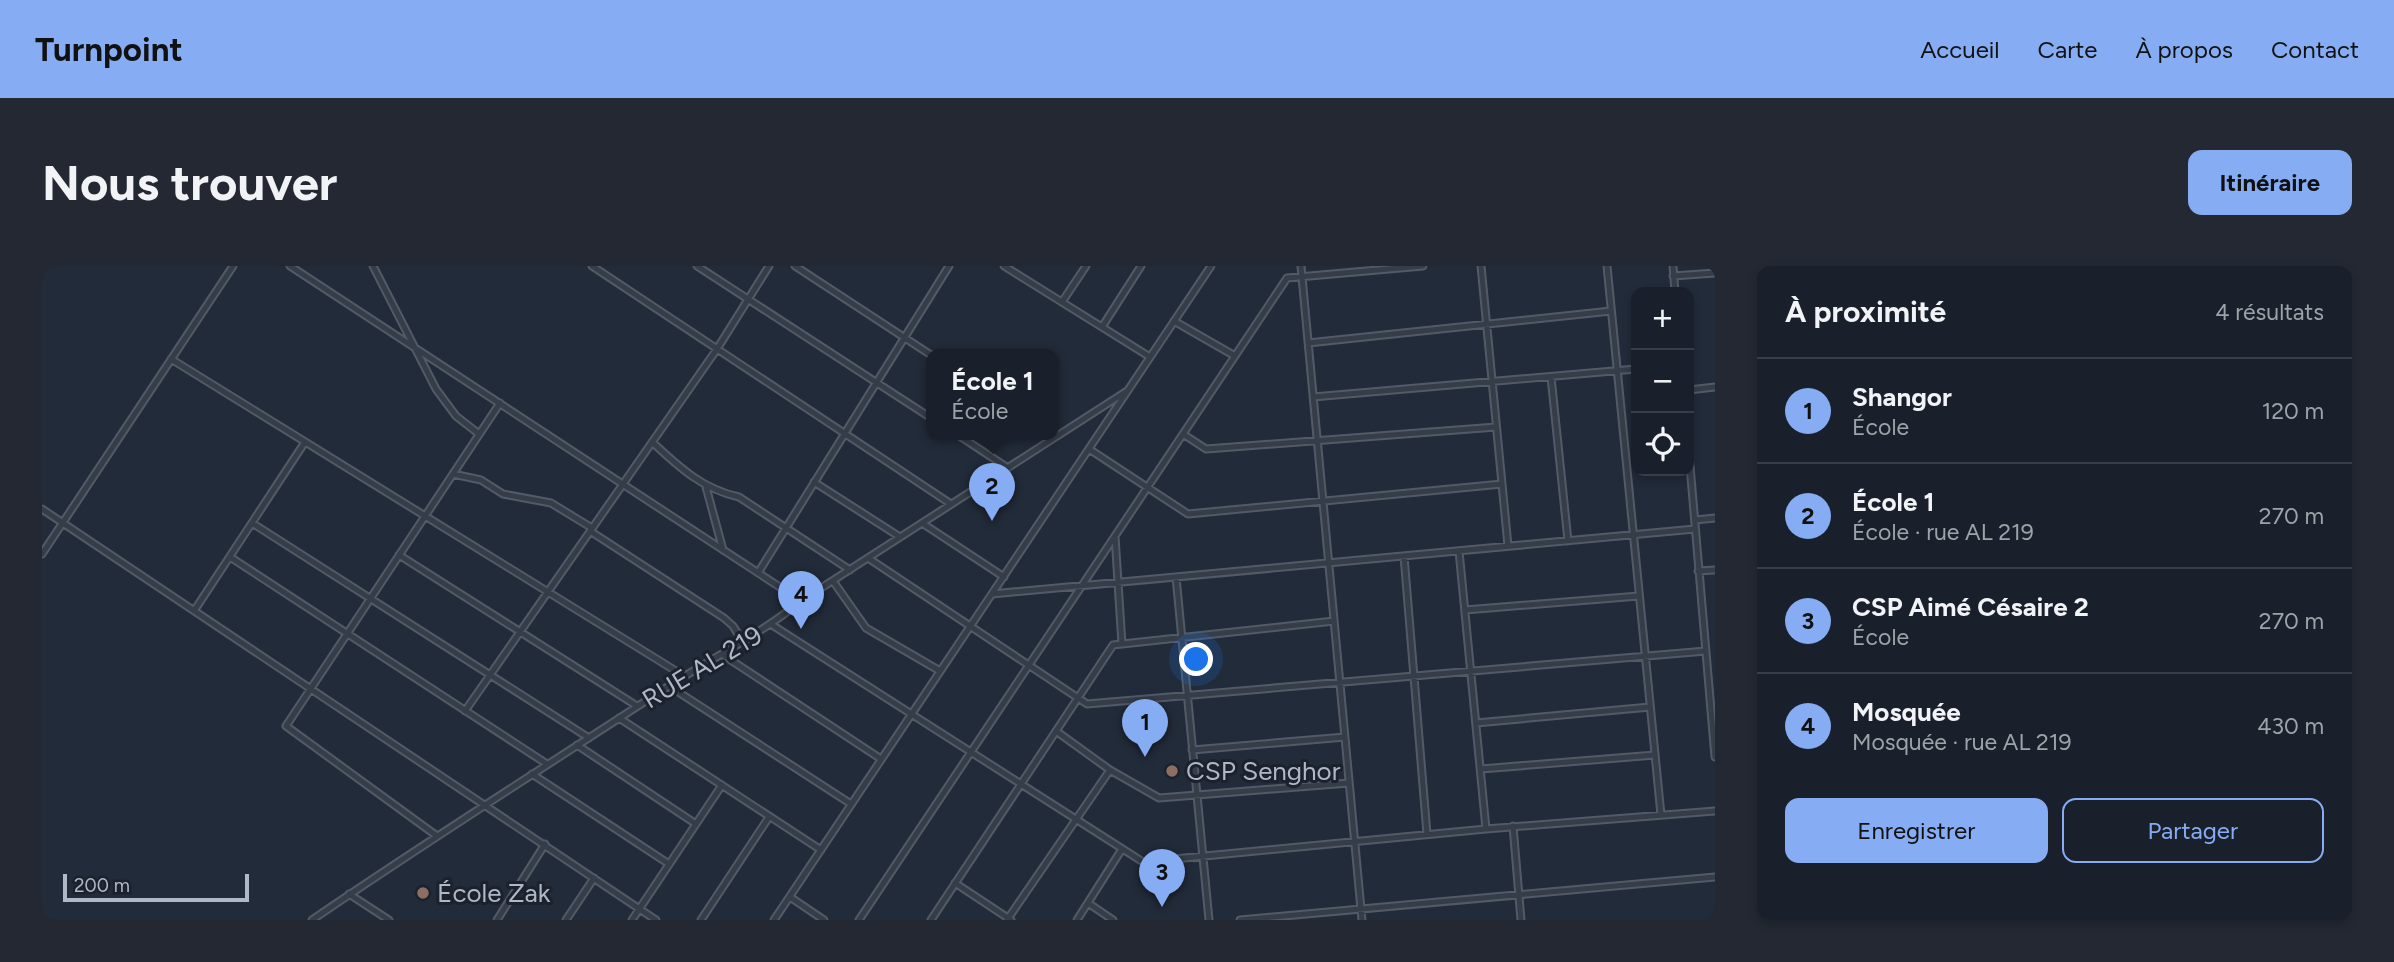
<!DOCTYPE html>
<html lang="fr">
<meta charset="utf-8">
<style>
body{margin:0;font-family:Figtree,sans-serif;background:#232833;color:#f1f3f6}
.controls{position:absolute;right:21px;top:21px;display:grid;overflow:hidden;border-radius:14px;box-shadow:0 4px 10px #0003}
.controls button{width:63px;height:63px;display:grid;place-items:center;padding:0;border:0;border-bottom:2px solid #383e47;background:#1a202b;color:#f1f3f6;font:35px sans-serif}
.scale{position:absolute;left:21px;bottom:18px;width:186px;box-sizing:border-box;padding-left:7px;border:4px solid #b0b7c5;border-top:0;font-size:19px;line-height:24px;white-space:nowrap;color:#b0b7c5;-webkit-text-stroke:5px #1b222e;paint-order:stroke}
.you{position:absolute;left:1155px;top:394px;width:24px;height:24px;margin:-18px;border:5px solid #fff;border-radius:50%;background:#1a73e8;box-shadow:0 0 0 10px #1a73e833}
.badge{display:grid;place-items:center;width:46px;height:46px;border-radius:50%;background:#86acf4;color:#111;font-size:23px;font-weight:700}
.pin{position:absolute;translate:-50% -58px;filter:drop-shadow(0 2px 4px #0008)}
.pin::after{content:'';position:absolute;top:37px;width:24px;height:21px;background:inherit;clip-path:polygon(0 0,100% 0,50% 100%)}
.popup{position:absolute;left:884px;top:83px;width:133px;height:91px;box-sizing:border-box;display:grid;place-content:center;border-radius:14px;background:#1a202b;filter:drop-shadow(0 2px 5px #0005);font-size:23px;white-space:nowrap;color:#9fa3a9}
.popup b{font-size:26px;color:#f1f3f6}
.popup::after{content:'';position:absolute;left:50%;top:100%;margin-left:-14px;border:14px solid transparent;border-top-color:#1a202b}
.list{margin:0;padding:0;list-style:none}
h2{display:flex;justify-content:space-between;align-items:center;height:91px;margin:0;padding:0 28px;font-size:30px}
h2 small{font-size:23px;font-weight:400;color:#9fa3a9}
.list li{display:grid;grid-template-columns:46px 1fr auto;gap:21px;align-items:center;box-sizing:border-box;height:105px;padding:0 28px;border-top:2px solid #383e47}
.list b{display:block;font-size:26px;white-space:nowrap}
.list p{margin:0;font-size:23px;white-space:nowrap;color:#9fa3a9}
.list em{font-size:23px;font-style:normal;color:#9fa3a9}
.actions{display:flex;gap:14px;padding:21px 28px}
.actions a{flex:1;padding:16px 0;border:2px solid #86acf4;border-radius:14px;text-align:center;font-size:24px;color:#86acf4}
.actions .main{background:#86acf4;color:#111}
.icon{flex:none;width:38px;height:38px;fill:none;stroke:currentColor;stroke-width:2;stroke-linecap:round;stroke-linejoin:round}
.map{position:relative;flex:none;width:1673px;height:654px;overflow:hidden;border-radius:14px}
header{display:flex;align-items:center;gap:42px;box-sizing:border-box;height:98px;padding:0 35px;background:#86acf4;color:#111}
header strong{font-size:33px}
nav{display:flex;gap:38px;margin-inline-start:auto;font-size:24px}
.intro{display:flex;align-items:center;justify-content:space-between;box-sizing:border-box;height:168px;padding:0 42px}
h1{margin:0;font-size:49px}
.button{padding:18px 32px;border-radius:14px;background:#86acf4;color:#111;font-size:24px;font-weight:700}
main{display:flex;gap:42px;padding:0 42px}
aside{flex:1;background:#1a202b;border-radius:14px;box-shadow:0 4px 10px #0003}
.map>svg:first-child{display:block}
</style>
<header>
<strong>Turnpoint</strong>
<nav><a>Accueil</a><a>Carte</a><a>À propos</a><a>Contact</a></nav>
</header>
<div class="intro"><h1>Nous trouver</h1><a class="button">Itinéraire</a></div>
<main>
<div class="map">
<svg width="1673" height="654" viewBox="0 0 1673 654">
<rect width="100%" height="100%" fill="#222b39"/>
<g fill="none" stroke-linecap="round" stroke-linejoin="round">
<g stroke="#535a67" stroke-width="9">
<path id="minor" d="M248,0l511,335
M331,0l63,123 20,27 23,18
M550,0l359,238
M655,0l234,152
M753,0l136,89
M962,0l146,91
M1259,0l61,654
M1439,0l27,280
M1565,0l54,549
M1631,0l2,26
M1631,10l42,-3
M1020,36l24,-36
M1132,55l61,35
M1060,61l39,-61
M1266,77l303,-32
M129,93l513,317
M1509,111l17,164
M1647,124l26,-3
M1271,131l323,-28
M1141,168l23,15 290,-22
M916,169l50,33
M610,176c27,25 50,47 87,55l111,73
M1047,183l99,65 314,-30
M1647,188l26,303
M411,208l28,6 22,14 48,9 41,25
M772,216l86,55
M664,221l17,63
M0,243l614,411
M1653,254l20,-2
M210,257l337,215
M880,257l82,54
M548,265l134,87 9,8 10,16
M1073,270l7,108
M1417,285l27,278
M0,288l191,-288
M357,289l238,151
M1362,290l23,278
M188,291l317,207
M826,292l219,146 619,-53
M1656,305l17,-1
M716,307l191,-307
M1134,311l33,343
M791,315l33,47 74,43
M950,328l703,-65
M1423,344l174,-14
M152,345l111,-169
M730,359l371,237 343,-33 229,-18
M681,389l158,104
M627,420l182,118
M423,445l252,-362 52,-83
M577,452l202,132
M1434,457l174,-16
M1014,465l54,39 49,28 190,-15
M535,479l119,79
M1150,484l153,-13
M1439,503l174,-14
M490,508l137,90
M1471,560l8,94
M395,570l-151,-110 214,-323
M913,617l56,37
M307,628l40,26
M748,631l34,23
M1046,637l25,17
M270,654c114,-78 231,-152 346,-227 48,-32 99,-56 143,-92l326,-210
M455,654l48,-76
M524,654l28,-42
M590,654l90,-135
M659,654l68,-103
M732,654l437,-654
M817,654l428,-642 136,-12
M889,654l182,-275 221,-24
M965,654l103,-150
M1035,654l45,-71
M1198,654l475,-43"/>
</g>
<use href="#minor" stroke="#353d49" stroke-width="5"/>
</g>
<g fill="#8d6e63" stroke="#1b222e" stroke-width="2.5">
<circle cx="1130" cy="505" r="7"/>
<circle cx="381" cy="627" r="7"/>
</g>
<g text-anchor="middle" dominant-baseline="central" stroke-width="6" stroke-linejoin="round" paint-order="stroke">
<g font-size="26" fill="#b0b7c5" stroke="#1b222e">
<text transform="translate(660 401) rotate(-31)">RUE AL 219</text>
</g>
<g font-size="26" fill="#b0b7c5" stroke="#1b222e" text-anchor="start">
<text x="1144" y="505">CSP Senghor</text>
<text x="395" y="627">École Zak</text>
</g>
</g>
</svg>
<div class="controls">
<button>+</button>
<button>−</button>
<button><svg class="icon" aria-label="locate" viewBox="0 0 24 24"><circle cx="12" cy="12" r="6"/><path d="M12 2v4M12 18v4M2 12h4M18 12h4"/></svg></button>
</div>
<div class="scale">200 m</div>
<div class="you"></div>
<div class="pin badge" style="left:1103px;top:491px">1</div>
<div class="pin badge" style="left:950px;top:255px">2</div>
<div class="popup"><b>École 1</b>École</div>
<div class="pin badge" style="left:1120px;top:641px">3</div>
<div class="pin badge" style="left:759px;top:363px">4</div>
</div>
<aside>
<h2>À proximité<small>4 résultats</small></h2>
<ul class="list">
<li><span class="badge">1</span><div><b>Shangor</b><p>École</p></div><em>120 m</em></li>
<li><span class="badge">2</span><div><b>École 1</b><p>École · rue AL 219</p></div><em>270 m</em></li>
<li><span class="badge">3</span><div><b>CSP Aimé Césaire 2</b><p>École</p></div><em>270 m</em></li>
<li><span class="badge">4</span><div><b>Mosquée</b><p>Mosquée · rue AL 219</p></div><em>430 m</em></li>
</ul>
<div class="actions"><a class="main">Enregistrer</a><a>Partager</a></div>
</aside>
</main>
